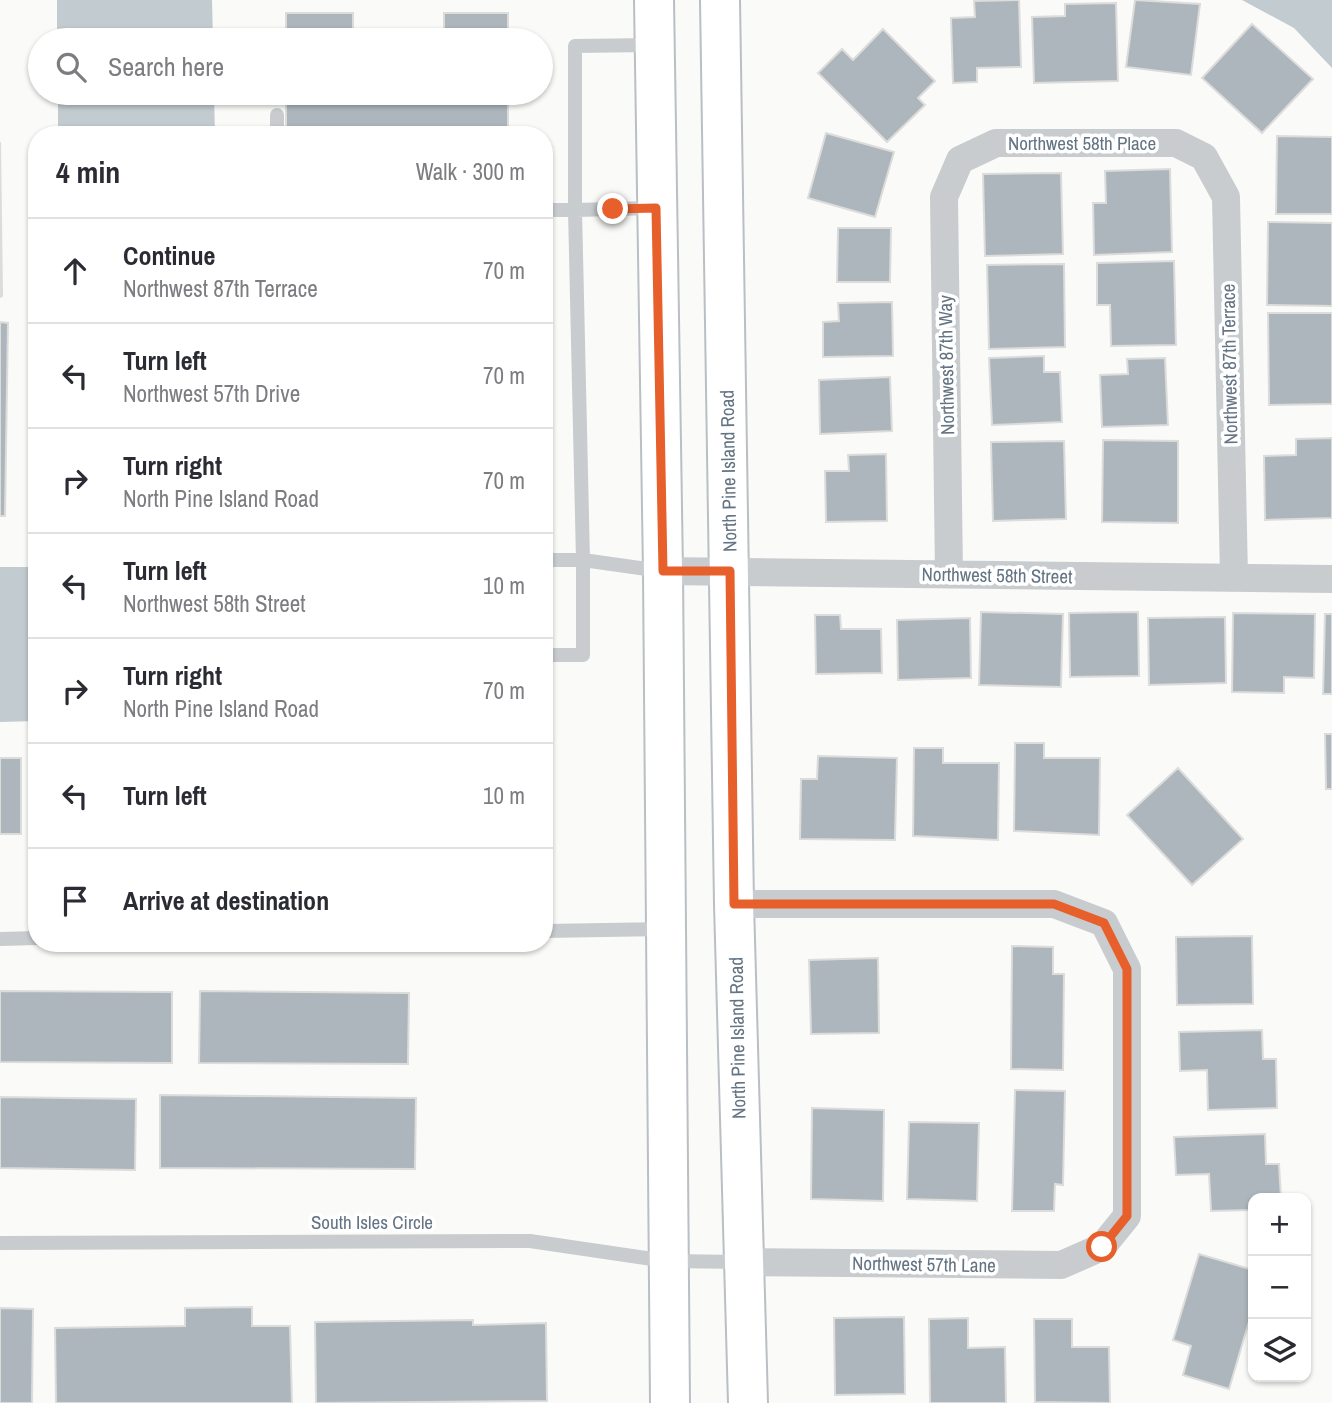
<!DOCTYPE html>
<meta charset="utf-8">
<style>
body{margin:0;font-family:"Archivo Narrow",sans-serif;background:#f2f2f3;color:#2b2b33}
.controls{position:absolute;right:21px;bottom:21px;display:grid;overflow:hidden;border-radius:14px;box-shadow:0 2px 5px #0004}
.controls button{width:63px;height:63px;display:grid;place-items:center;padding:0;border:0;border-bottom:2px solid #e1e1e2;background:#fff;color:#2b2b33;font:35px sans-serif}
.stop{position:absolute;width:21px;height:21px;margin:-16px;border:5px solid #e75f2a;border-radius:50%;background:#fff}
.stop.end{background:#e75f2a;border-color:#fff;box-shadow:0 2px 7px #0008}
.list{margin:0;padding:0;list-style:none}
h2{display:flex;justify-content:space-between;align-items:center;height:91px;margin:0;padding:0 28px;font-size:30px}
h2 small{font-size:23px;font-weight:400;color:#7c7c81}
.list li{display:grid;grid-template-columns:46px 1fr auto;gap:21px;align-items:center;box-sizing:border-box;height:105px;padding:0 28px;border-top:2px solid #e1e1e2}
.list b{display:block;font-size:26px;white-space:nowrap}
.list p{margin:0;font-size:23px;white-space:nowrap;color:#7c7c81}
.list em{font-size:23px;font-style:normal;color:#7c7c81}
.icon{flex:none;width:38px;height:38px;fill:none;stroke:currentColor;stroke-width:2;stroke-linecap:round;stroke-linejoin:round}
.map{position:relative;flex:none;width:1332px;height:1403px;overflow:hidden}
.search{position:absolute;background:#fff;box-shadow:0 2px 5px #0004;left:28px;top:28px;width:525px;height:77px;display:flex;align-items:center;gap:18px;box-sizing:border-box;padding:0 24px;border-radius:38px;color:#7c7c81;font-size:26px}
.panel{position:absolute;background:#fff;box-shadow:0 2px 5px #0004;left:28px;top:126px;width:525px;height:826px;border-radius:28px}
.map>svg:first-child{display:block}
</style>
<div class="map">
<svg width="1332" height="1403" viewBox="0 0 1332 1403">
<rect width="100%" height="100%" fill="#fafaf8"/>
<path fill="#c2cbd0" d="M57,0h155l1,40h-156z
M1242,0h90v68l-38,-40z
M58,93h156l1,42h-157z
M0,567h37v154l-37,1z"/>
<path fill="#aeb6bd" stroke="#dcdcda" stroke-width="2" d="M1019,0l2,67 -44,1v14l-24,1 -2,-65 24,-1 -1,-16z
M1135,0l65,4 -9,71 -65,-8z
M1116,3l2,78 -84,2 -2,-66 33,-1v-12z
M286,13h67v27h-67z
M444,13h64v27h-64z
M1252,24l61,55 -51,54 -60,-55z
M883,29l52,52 -17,17 7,7 -38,37 -69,-69 24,-24 11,11z
M286,93h222v42h-222z
M826,133l68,19 -19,65 -67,-19z
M1277,136l55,1v77h-56z
M0,142l2,154 -2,1z
M1170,169l2,83 -78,3 -1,-52h13l-1,-32z
M1061,173l2,81 -78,2 -2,-82z
M1268,222l64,1v83l-65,-1z
M838,228h53l-1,54h-53z
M1174,261l2,84 -65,1 -1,-41h-13v-42z
M1064,264l1,83 -76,2 -2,-84z
M892,302l1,54 -70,1v-35l16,-1 -1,-18z
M1268,313h64v91l-63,1z
M0,322l8,1 -3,193h-5z
M1044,356v16h16l2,50 -70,3 -3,-67z
M1165,358l3,67 -66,2 -2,-52 28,-1 -1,-15z
M890,377l2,54 -72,3 -1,-54z
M1332,438v80l-67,2 -1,-64 32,-1v-16z
M1103,440l75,1v82l-76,-1z
M1064,441l2,78 -73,2 -2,-79z
M886,454l1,67 -61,1 -1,-51h24l-1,-16z
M981,612l82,2 -2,73 -82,-2z
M1138,612l1,64 -69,1 -1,-64z
M1233,613l82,1 -1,64 -30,-1v16l-52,-1z
M1325,614h7v80h-9z
M815,615h25l1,14h40l1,44 -66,1z
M1225,617l1,66 -77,2 -1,-67z
M970,618l1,60 -73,2 -1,-60z
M1325,734h7v55h-6z
M1015,743h29v15h56l-1,77 -85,-4z
M914,748h29v15h56l-1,77 -85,-4z
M818,756l79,2 -2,82 -95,-1 1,-60h16z
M0,758h21v76h-21z
M1178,768l65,71 -51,46 -65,-70z
M1252,936l1,68 -76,1 -1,-68z
M1012,946l41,1v27h11l-1,96 -52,-1z
M878,958l1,75 -68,1 -2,-74z
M0,991l172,1v71l-172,-1z
M200,991l209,2 -1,71 -209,-1z
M1262,1030l1,29h13l1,49 -69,2 -1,-40 -27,1 -1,-39z
M1015,1090l50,1 -2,94 -8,-1 -1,27h-42z
M160,1095l256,3 -1,71 -255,-1z
M0,1097l136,2 -1,71 -135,-2z
M812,1108l72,2 -1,91 -72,-2z
M909,1122l70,1 -2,78 -70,-2z
M1265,1134l1,30h13l2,34h-28v12l-42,1 -2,-37 -33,1 -2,-38z
M1199,1254l54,16v38l-24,81 -46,-14 8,-29 -18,-6z
M252,1307v19h38l2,77h-236l-1,-75 130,-2v-18z
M0,1308l33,1 -1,94h-32z
M904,1317l1,77 -70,1 -1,-77z
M968,1318v30l37,-1 1,56h-76l-1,-84z
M1034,1319h38v28h37l1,56 -75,-1z
M473,1320v5l73,-2 1,78 -231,2 -1,-81z"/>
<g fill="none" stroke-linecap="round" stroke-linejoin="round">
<g stroke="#babfc4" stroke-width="42">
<path id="secondary" d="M654,0l9,571 7,832
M720,0l14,904 14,499"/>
</g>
<path stroke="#c8cccf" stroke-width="14" d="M277,115v20
M654,208l-79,2 8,350 78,11
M544,210h31v-164l78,-1
M544,560h39v95h-39
M544,931l121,-2
M0,939l37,-1
M0,1243l530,-2 136,20 77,1"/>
<path stroke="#c8cccf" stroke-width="28" d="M663,571l669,8
M949,574l-5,-377 16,-37 36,-17h180l28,14 22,40 8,380
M734,904h320l50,19 23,46v247l-25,31 -41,18 -318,-3"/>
<use href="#secondary" stroke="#fff" stroke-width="38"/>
</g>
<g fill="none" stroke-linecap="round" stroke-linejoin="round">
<path stroke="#e75f2a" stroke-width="9" d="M613,209l43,-1 7,363h67l4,333h320l50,19 23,46v247l-25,31"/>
</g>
<g text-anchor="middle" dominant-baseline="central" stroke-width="7" stroke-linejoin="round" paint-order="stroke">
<g font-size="19" fill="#647483" stroke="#fff">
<text x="1082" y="143">Northwest 58th Place</text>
<text transform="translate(1229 364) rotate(-91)">Northwest 87th Terrace</text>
<text transform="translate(946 365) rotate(-91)">Northwest 87th Way</text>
<text transform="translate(728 471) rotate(-91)">North Pine Island Road</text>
<text transform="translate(997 575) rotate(1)">Northwest 58th Street</text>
<text transform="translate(737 1038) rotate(-91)">North Pine Island Road</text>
<text x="372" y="1222">South Isles Circle</text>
<text transform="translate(924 1264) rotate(1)">Northwest 57th Lane</text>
</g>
</g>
</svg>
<div class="controls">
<button>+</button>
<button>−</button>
<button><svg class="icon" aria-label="layers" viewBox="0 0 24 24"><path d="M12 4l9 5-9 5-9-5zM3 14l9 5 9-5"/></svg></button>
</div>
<div class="stop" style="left:1102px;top:1247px"></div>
<div class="stop end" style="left:613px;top:209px"></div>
<div class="search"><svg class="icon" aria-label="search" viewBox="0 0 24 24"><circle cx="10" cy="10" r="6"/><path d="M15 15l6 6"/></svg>Search here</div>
<section class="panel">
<h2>4 min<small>Walk · 300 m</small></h2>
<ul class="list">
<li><svg class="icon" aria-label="ahead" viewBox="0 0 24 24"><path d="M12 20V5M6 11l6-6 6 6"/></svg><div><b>Continue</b><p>Northwest 87th Terrace</p></div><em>70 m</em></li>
<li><svg class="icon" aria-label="left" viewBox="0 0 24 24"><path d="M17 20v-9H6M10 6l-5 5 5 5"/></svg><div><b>Turn left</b><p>Northwest 57th Drive</p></div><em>70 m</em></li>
<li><svg class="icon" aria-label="right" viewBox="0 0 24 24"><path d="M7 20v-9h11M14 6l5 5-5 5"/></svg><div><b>Turn right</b><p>North Pine Island Road</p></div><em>70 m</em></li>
<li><svg class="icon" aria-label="left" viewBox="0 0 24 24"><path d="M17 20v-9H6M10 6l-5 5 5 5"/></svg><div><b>Turn left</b><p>Northwest 58th Street</p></div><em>10 m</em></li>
<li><svg class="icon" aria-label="right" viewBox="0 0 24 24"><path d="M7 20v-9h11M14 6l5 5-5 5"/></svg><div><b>Turn right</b><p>North Pine Island Road</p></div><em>70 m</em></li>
<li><svg class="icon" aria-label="left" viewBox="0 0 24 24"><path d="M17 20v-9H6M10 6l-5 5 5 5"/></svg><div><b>Turn left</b></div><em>10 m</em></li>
<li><svg class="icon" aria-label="arrive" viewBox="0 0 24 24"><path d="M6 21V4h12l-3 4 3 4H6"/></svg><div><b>Arrive at destination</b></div></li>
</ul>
</section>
</div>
